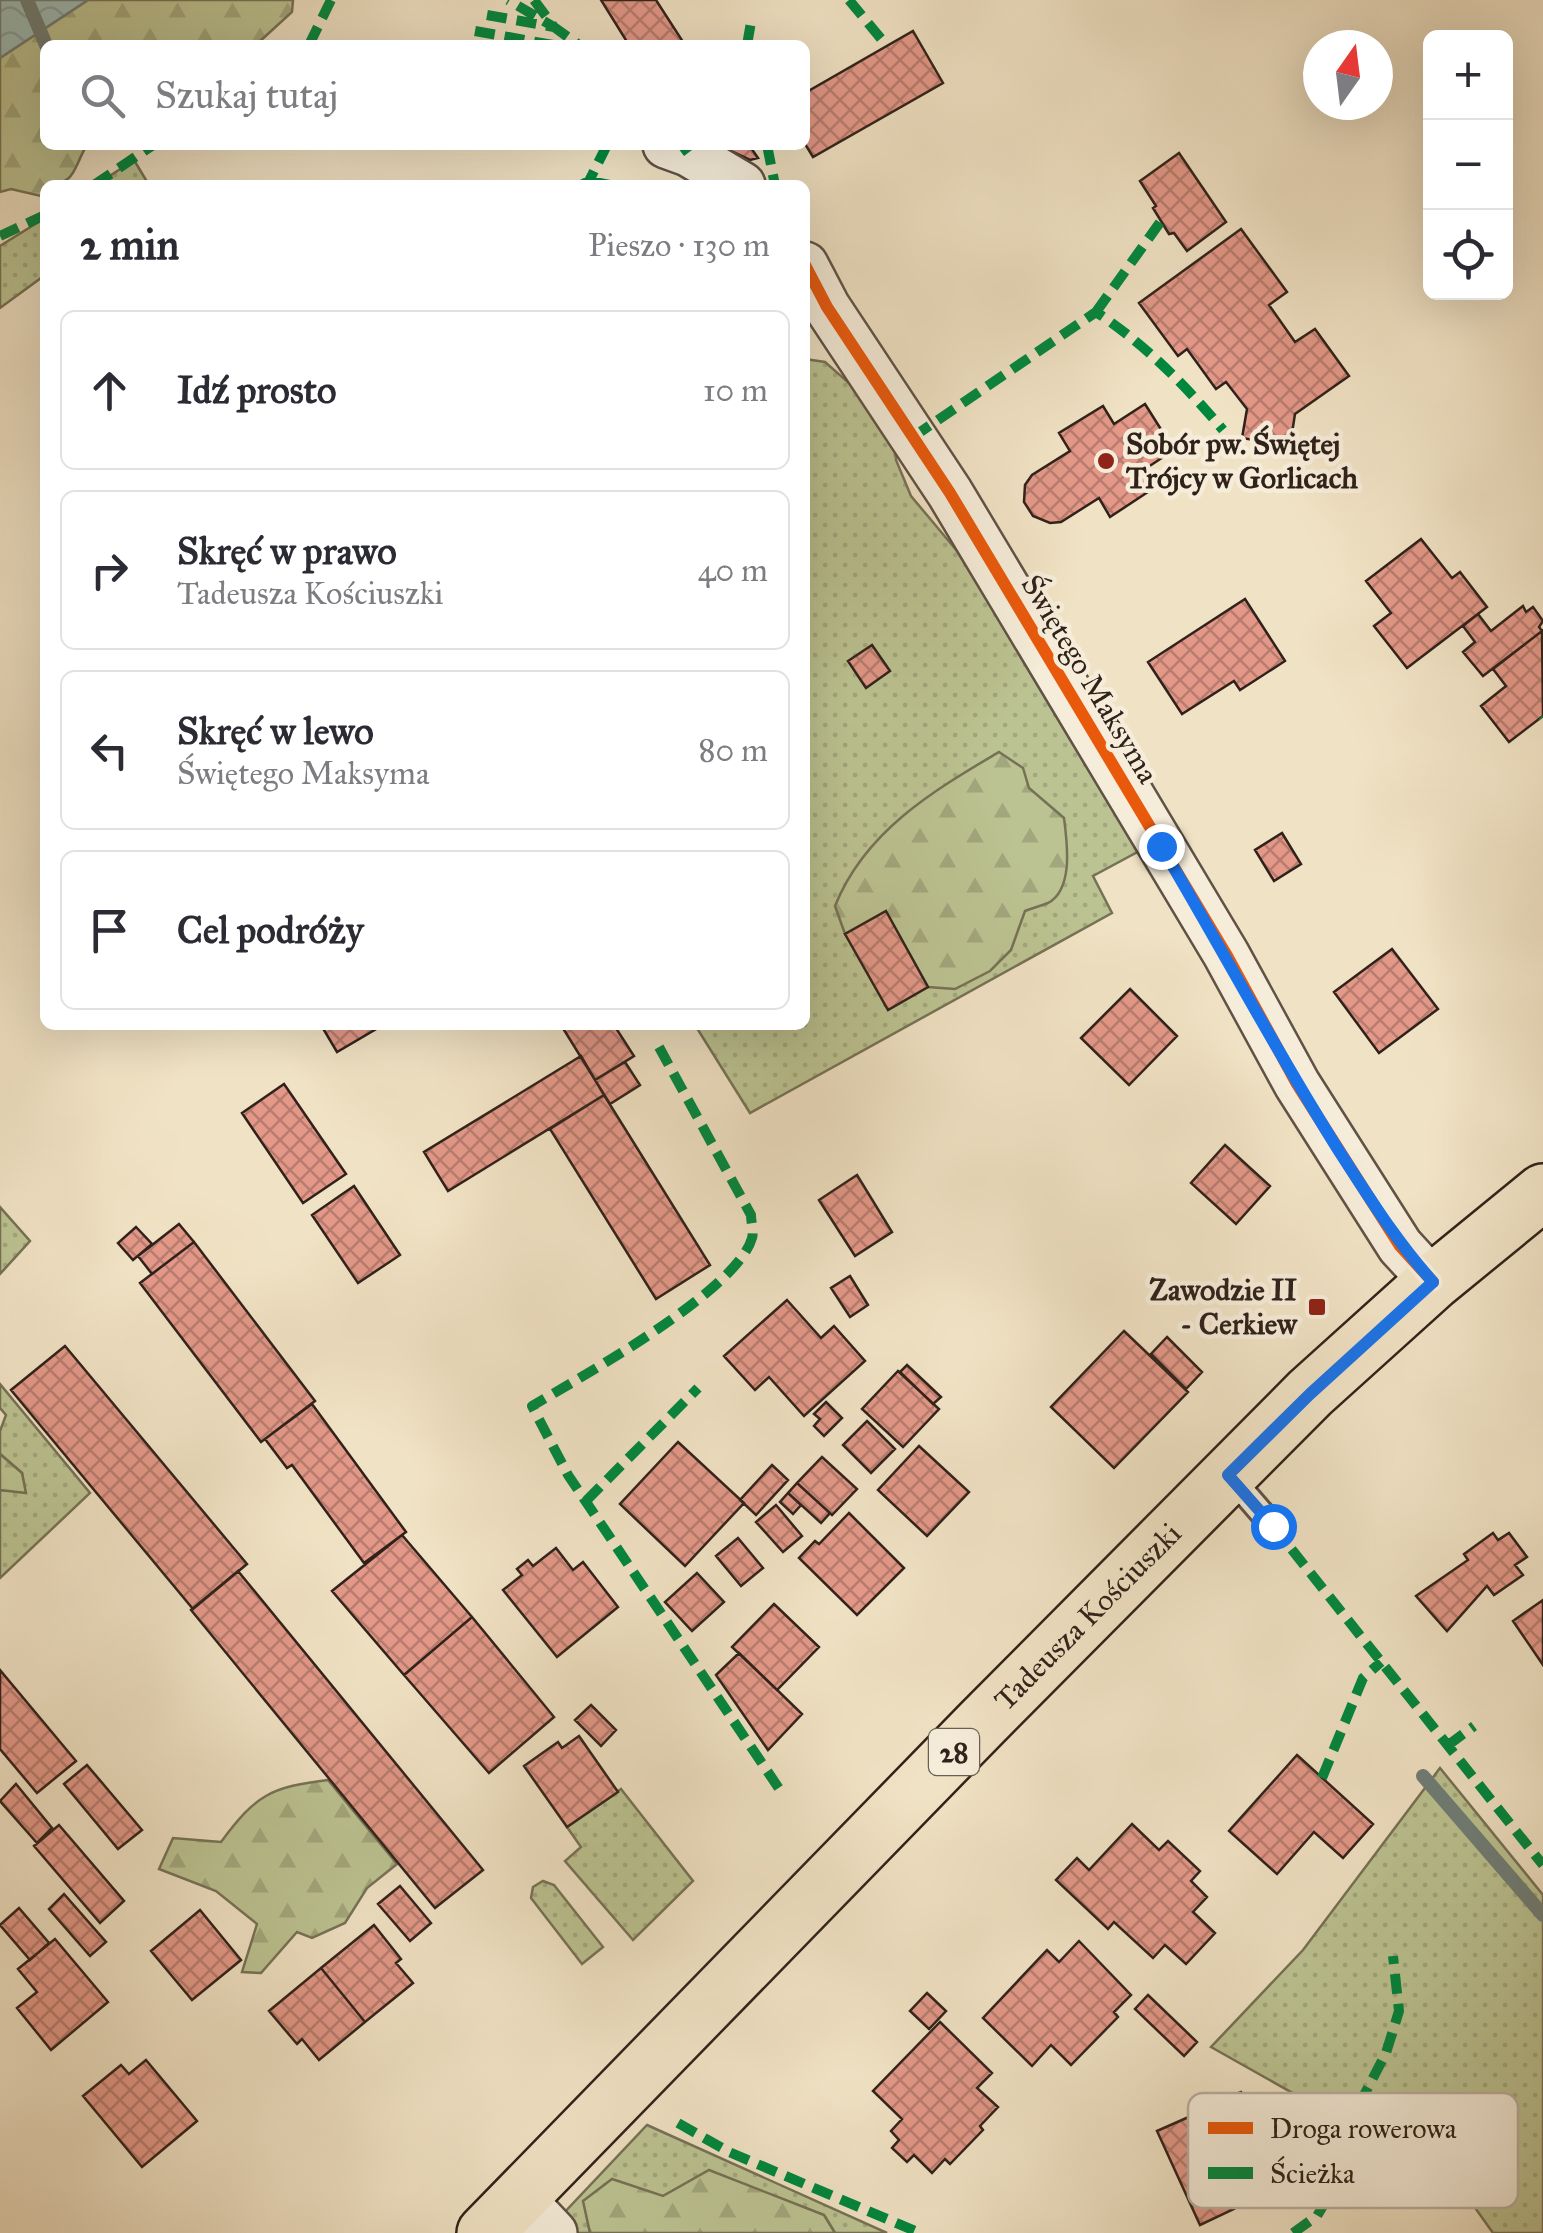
<!DOCTYPE html>
<html lang="pl">
<meta charset="utf-8">
<style>
body{margin:0;font-family:"IM FELL Great Primer",serif;background:#f2f2f3;color:#2b2b33}
.controls{position:absolute;right:30px;top:30px;display:grid;overflow:hidden;border-radius:15px;box-shadow:0 10px 40px #0002}
.controls button{width:90px;height:90px;display:grid;place-items:center;padding:0;border:0;border-bottom:2px solid #e1e1e2;background:#fff;color:#2b2b33;font:50px sans-serif}
.compass{position:absolute;left:1303px;top:30px;width:90px;height:90px;border-radius:50%;background:#fff;box-shadow:0 10px 40px #0002;rotate:14deg}
.stop{position:absolute;width:30px;height:30px;margin:-22px;border:8px solid #1a73e8;border-radius:50%;background:#fff}
.stop.end{background:#1a73e8;border-color:#fff;box-shadow:0 2px 10px #0008}
.list{margin:0;padding:0;list-style:none}
h2{display:flex;justify-content:space-between;align-items:center;height:130px;margin:0;padding:0 40px;font-size:42px}
h2 small{font-size:32px;font-weight:400;color:#7c7c81}
.list li{display:grid;grid-template-columns:65px 1fr auto;gap:30px;align-items:center;box-sizing:border-box;height:160px;margin:0 20px 20px;padding:0 20px;border:2px solid #e1e1e2;border-radius:15px}
.list b{display:block;font-size:38px;white-space:nowrap}
.list p{margin:0;font-size:32px;white-space:nowrap;color:#7c7c81}
.list em{font-size:32px;font-style:normal;color:#7c7c81}
.icon{flex:none;width:55px;height:55px;fill:none;stroke:currentColor;stroke-width:2;stroke-linecap:round;stroke-linejoin:round}
.map{position:relative;flex:none;width:1543px;height:2233px;overflow:hidden}
.search{position:absolute;background:#fff;box-shadow:0 10px 40px #0002;left:40px;top:40px;width:770px;height:110px;display:flex;align-items:center;gap:25px;box-sizing:border-box;padding:0 35px;border-radius:15px;color:#7c7c81;font-size:38px}
.panel{position:absolute;background:#fff;box-shadow:0 10px 40px #0002;left:40px;top:180px;width:770px;height:850px;border-radius:15px}
.map>svg:first-child{display:block}
</style>
<div class="map">
<svg width="1543" height="2233" viewBox="0 0 1543 2233">
<defs>
<pattern id="grass-dots" width="8" height="8" patternUnits="userSpaceOnUse" patternTransform="scale(2.5)"><rect width="8" height="8" fill="#bcc392"/><path d="M2 2h.1M6 6h.1" fill="none" stroke="#a2a77d" stroke-width="1.8" stroke-linecap="round"/></pattern>
<pattern id="forest-firs" width="22" height="20" patternUnits="userSpaceOnUse" patternTransform="scale(2.5)"><rect width="22" height="20" fill="#bcc392"/><path d="M5 1l3.5 6h-7zM16 11l3.5 6h-7z" fill="#a2a77d"/></pattern>
<pattern id="water-waves" width="16" height="10" patternUnits="userSpaceOnUse" patternTransform="scale(2.5)"><rect width="16" height="10" fill="#9bbdb8"/><path d="M0 5q4-4 8 0t8 0" fill="none" stroke="#86a29e"/></pattern>
<pattern id="building-cross-hatch" width="8" height="8" patternUnits="userSpaceOnUse" patternTransform="scale(2.5)"><rect width="8" height="8" fill="#e39888"/><path d="M0 0l8 8M0 8l8-8" fill="none" stroke="#b87c6e"/></pattern>
</defs>
<rect width="100%" height="100%" fill="#f0e2c4"/>
<filter id="stains"><feTurbulence type="fractalNoise" baseFrequency=".002" numOctaves="4"/><feColorMatrix values="0 0 0 0 .2 0 0 0 0 .09 0 0 0 0 .02 0 0 0 .5 -.17"/></filter>
<radialGradient id="worn" r=".72"><stop offset=".6" stop-color="#630" stop-opacity="0"/><stop offset="1" stop-color="#630" stop-opacity=".3"/></radialGradient>
<path fill="url(#grass-dots)" stroke="#767256" stroke-width="2.5" d="M134,160l15,25h-53z
M45,218v57l-45,33v-62z
M805,359l20,3 24,21 46,60 1,17 15,36 46,55 186,298 -50,27 19,37 -362,200 -55,-88h110z
M0,1207l30,34 -30,33z
M0,1384l90,109 -90,85v-88l25,2 -3,-19 -22,-19v-23l6,-16 -6,-7z
M1440,1768l103,127v338h-50l-32,-45 -250,-141 92,-97z
M621,1789l72,92 -60,59 -68,-79 16,-14 -14,-20z
M543,1881l11,4 49,62 -21,17 -51,-66 2,-11z
M647,2125l240,108h-52l-11,-18 -115,-44 -46,25 -79,5 6,32h-20l-8,-18z"/>
<path fill="url(#forest-firs)" stroke="#767256" stroke-width="2.5" d="M88,0h205l-1,12 -34,31 -9,2h-204v100h42c-14,22 -10,40 -42,40v9l-4,2 -30,-7 -11,3v-134z
M999,752l24,16 6,20 35,30c3,24 10,71 -16,85 -7,3 -16,5 -23,8l-14,39 -21,21 -35,18 -27,-2 -42,-75 -41,22 -10,-28c30,-75 98,-115 164,-154z
M0,1454l22,19 4,20 -26,-3z
M328,1780l69,84 -30,24 -22,35 -33,15 -15,-6 -36,41 -19,-1 15,-48 -41,-33 -57,-22 14,-31 48,4c35,-47 49,-55 107,-62z
M709,2170l115,45 11,18h-245l-7,-32 29,-22 51,17z"/>
<path fill="url(#water-waves)" stroke="#707f79" stroke-width="2.5" d="M0,0h88l-88,58z"/>
<g fill="none" stroke-linecap="round" stroke-linejoin="round">
<path stroke="#707f79" stroke-width="14" d="M27,0l19,45
M1423,1776l120,139"/>
</g>
<path fill="url(#building-cross-hatch)" stroke="#30221b" stroke-width="2.5" d="M601,0h55l29,45h-56z
M913,31l30,52 -130,74 -8,-13v-51z
M718,145h31l9,13 -8,2z
M1179,153l47,69 -39,29 -13,-18 -5,1 -16,-26 3,-2 -16,-25z
M1241,229l46,63 -18,13 26,37 20,-13 34,47 -54,38 -5,32 -48,-8 5,-29 -21,-27 -10,7 -29,-40 -9,7 -39,-53z
M1145,404l29,46 -32,21 12,17 -44,29 -11,-19 -38,24 -11,1 -17,-7 -9,-14 1,-17 7,-10 38,-24 -11,-18 44,-27 11,18z
M1421,539l31,39 8,-6 27,35 -80,61 -33,-42 17,-13 -25,-32z
M1245,599l40,62 -45,29 -6,-9 -52,33 -34,-52z
M1523,606l3,6 7,-5 10,14 -4,6 3,4 -59,45 -20,-24 12,-10 -12,-16 15,-12 13,17z
M1542,631l1,85 -34,26 -28,-36 25,-20 -13,-17z
M872,645l18,26 -24,17 -18,-27z
M1282,833l19,31 -27,17 -19,-31z
M886,911l42,76 -40,23 -43,-76z
M1392,949l46,60 -59,44 -45,-61z
M1130,989l47,47 -48,49 -48,-47z
M321,1025h62l-46,27z
M561,1025h53l20,31 -39,24z
M581,1056l23,39 -156,96 -24,-39z
M625,1062l15,23 -30,19 -15,-24z
M284,1084l62,90 -43,29 -61,-90z
M604,1095l106,170 -54,34 -106,-170z
M1225,1145l45,41 -34,38 -45,-41z
M857,1175l35,57 -37,24 -36,-56z
M354,1186l46,69 -42,28 -46,-68z
M179,1224l15,18 -42,32 -14,-18z
M136,1227l16,17 -19,16 -15,-17z
M194,1242l121,159 -54,41 -121,-159z
M850,1276l18,29 -18,12 -19,-29z
M787,1300l34,38 13,-12 31,35 -61,55 -35,-39 -14,13 -31,-34z
M1124,1331l64,61 -74,76 -63,-61z
M1167,1337l35,35 -16,17 -35,-35z
M65,1346l182,218 -54,45 -182,-219z
M907,1365l34,32 -8,7 -33,-32z
M898,1371l41,38 -36,38 -41,-38z
M826,1402l16,16 -18,18 -10,-10 6,-7 -6,-5z
M312,1404l94,128 -42,31 -72,-98 -5,3 -22,-29z
M867,1421l28,28 -24,24 -28,-28z
M678,1442l66,61 -59,63 -65,-62z
M919,1446l50,46 -42,44 -49,-46z
M822,1457l35,32 -25,26 -35,-32z
M772,1465l16,15 -32,35 -16,-15z
M797,1483l33,30 -9,10 -33,-30z
M788,1493l13,12 -8,9 -13,-12z
M776,1505l26,31 -19,16 -27,-30z
M849,1513l55,55 -47,47 -58,-57 16,-17 4,3z
M1493,1533l5,7 11,-7 18,24 -12,8 8,10 -29,20 -7,-9 -40,45 -31,-35 52,-36 -4,-6z
M402,1535l70,82 -68,58 -72,-84z
M738,1538l25,30 -22,18 -25,-30z
M556,1548l17,22 10,-8 35,45 -61,50 -54,-67 19,-15 -5,-6 11,-9 5,6z
M238,1571l245,299 -48,38 -244,-298z
M697,1573l27,29 -32,29 -27,-29z
M1543,1600v65l-30,-44z
M774,1604l45,43 -42,43 -45,-43z
M472,1617l82,100 -65,56 -85,-98z
M739,1653l63,61 -34,36 -52,-75z
M0,1670l76,91 -39,32 -37,-44z
M591,1705l25,25 -15,16 -26,-26z
M579,1736l39,56 -51,35 -43,-61 34,-24 4,6z
M1297,1755l76,69 -30,34 -29,-26 -37,42 -48,-43z
M87,1765l55,65 -24,19 -54,-65z
M16,1784l36,44 -15,15 -37,-42z
M1132,1824l27,26 9,-9 32,30 -9,10 16,16 -14,15 22,21 -29,31 -21,-19 -12,13 -39,-36 -6,7 -52,-49 21,-22 12,12z
M59,1825l65,76 -24,22 -66,-77z
M400,1886l31,37 -21,18 -32,-37z
M64,1894l42,48 -16,14 -41,-47z
M19,1908l30,35 -19,17 -30,-35z
M200,1910l41,50 -49,40 -41,-49z
M374,1925l27,34 -5,4 17,20 -48,39 -44,-54z
M55,1939l53,63 -57,48 -34,-42 20,-16 -19,-23z
M1079,1941l52,54 -17,17 4,5 -47,48 -20,-20 -19,21 -49,-48 64,-68 12,12z
M321,1968l44,54 -46,38 -17,-21 -5,5 -28,-33z
M927,1993l19,18 -17,18 -19,-18z
M1148,1995l49,47 -13,14 -49,-47z
M940,2022l52,51 -15,15 21,19 -18,19 3,4 -33,34 -5,-5 -13,14 -18,-18 -7,7 -15,-14 7,-8 -8,-9 11,-12 -29,-28z
M146,2060l51,61 -55,46 -59,-71 38,-31 8,9z
M1241,2092l36,98 -36,13 -36,-98z
M1191,2116l43,93 -34,16 -43,-94z"/>
<g fill="none" stroke-linecap="round" stroke-linejoin="round">
<g stroke="#605245" stroke-width="28">
<path id="service" d="M1229,1475l44,51"/>
</g>
<g stroke="#605245" stroke-width="50">
<path id="minor" d="M666,145l22,8 54,32
M805,265l22,42 123,186 276,461 71,130 103,162 33,36
M520,2197l34,36"/>
</g>
<g stroke="#30221b" stroke-width="60">
<g id="primary">
<path id="s1" d="M485,2233l496,-509 329,-331 123,-111 110,-90"/>
</g>
</g>
<use href="#service" stroke="#f5ecd9" stroke-width="22"/>
<use href="#minor" stroke="#f5ecd9" stroke-width="45"/>
<use href="#primary" stroke="#f0e2c4" stroke-width="55"/>
<path stroke="#00873e" stroke-width="10" stroke-dasharray="20 10" stroke-linecap="butt" d="M534,0l20,27 25,18
M849,0l38,46
M487,15l67,12 -46,-27
M475,31l78,14
M309,45l22,-45
M747,45l4,-23
M682,145l6,8
M767,145l8,40
M589,181l21,4
M94,185l59,-40
M581,185l8,-4 18,-36
M0,236l45,-21
M1096,312l65,-91
M913,437l183,-125c50,33 89,73 127,118
M1542,716l1,1
M659,1047l92,168c0,7 3,17 1,23 -15,53 -171,139 -220,168l36,69 214,318
M586,1501l112,-113
M1273,1526l270,339
M1447,1746l27,-20
M1322,1778l41,-100 18,-16
M678,2123l51,29 191,81
M1293,2233l24,-17 34,-57 10,-58 25,-48 13,-42 -6,-55"/>
<g stroke="#f5ecd9" stroke-width="19">
<path id="cycleway" d="M805,265l22,42 123,186 276,461 71,130 103,162 33,36"/>
</g>
<use href="#cycleway" stroke="#e8590c" stroke-width="12"/>
</g>
<g fill="none" stroke-linecap="round" stroke-linejoin="round">
<path stroke="#1a73e8" stroke-width="12" d="M1161,846c60,101 115,205 178,305 30,46 57,90 94,131l-123,112 -82,81 45,51"/>
</g>
<g fill="#8f2418" stroke="#f5ecd9" stroke-width="4">
<circle cx="1106" cy="461" r="10"/>
<rect x="1307" y="1297" width="20" height="20" rx="5"/>
</g>
<g text-anchor="middle" dominant-baseline="central" stroke-width="9" stroke-linejoin="round" paint-order="stroke">
<rect fill="#f5ecd9" stroke="#6b5f54" stroke-width="2.5" x="929" y="1729" width="50" height="46" rx="8"/>
<g font-size="28" font-weight="bold" fill="#30221b">
<text x="954" y="1752">28</text>
</g>
<g font-size="30" font-weight="bold" fill="#30221b" stroke="#f5ecd9" text-anchor="start">
<text x="1126" y="444">Sobór pw. Świętej<tspan x="1126" dy="34">Trójcy w Gorlicach</tspan></text>
<text x="1297" y="1290" text-anchor="end">Zawodzie II<tspan x="1297" dy="34">- Cerkiew</tspan></text>
</g>
<g font-size="30" fill="#30221b" stroke="#f5ecd9">
<text transform="translate(1090 679) rotate(59)">Świętego Maksyma</text>
<text stroke="none"><textPath href="#s1" startOffset="862">Tadeusza Kościuszki</textPath></text>
</g>
</g>
<rect x="1188" y="2093" width="330" height="115" rx="15" fill="#f5ecd9" stroke="#baafa0" stroke-width="2.5"/>
<rect x="1208" y="2122" width="45" height="12" fill="#e8590c"/>
<rect x="1208" y="2167" width="45" height="12" fill="#00873e"/>
<g font-size="28" fill="#30221b">
<text x="1270" y="2138">Droga rowerowa</text>
<text x="1270" y="2183">Ścieżka</text>
</g>
<rect width="100%" height="100%" filter="url(#stains)"/>
<rect width="100%" height="100%" fill="url(#worn)"/>
</svg>
<div class="controls">
<button>+</button>
<button>−</button>
<button><svg class="icon" aria-label="locate" viewBox="0 0 24 24"><circle cx="12" cy="12" r="6"/><path d="M12 2v4M12 18v4M2 12h4M18 12h4"/></svg></button>
</div>
<svg class="compass" viewBox="-18 -18 36 36"><path d="M0-13l5 13h-10z" fill="#e53935"/><path d="M0 13l5-13h-10z" fill="#7c7c81"/></svg>
<div class="stop" style="left:1273px;top:1526px"></div>
<div class="stop end" style="left:1161px;top:846px"></div>
<div class="search"><svg class="icon" aria-label="search" viewBox="0 0 24 24"><circle cx="10" cy="10" r="6"/><path d="M15 15l6 6"/></svg>Szukaj tutaj</div>
<section class="panel">
<h2>2 min<small>Pieszo · 130 m</small></h2>
<ul class="list">
<li><svg class="icon" aria-label="ahead" viewBox="0 0 24 24"><path d="M12 20V5M6 11l6-6 6 6"/></svg><div><b>Idź prosto</b></div><em>10 m</em></li>
<li><svg class="icon" aria-label="right" viewBox="0 0 24 24"><path d="M7 20v-9h11M14 6l5 5-5 5"/></svg><div><b>Skręć w prawo</b><p>Tadeusza Kościuszki</p></div><em>40 m</em></li>
<li><svg class="icon" aria-label="left" viewBox="0 0 24 24"><path d="M17 20v-9H6M10 6l-5 5 5 5"/></svg><div><b>Skręć w lewo</b><p>Świętego Maksyma</p></div><em>80 m</em></li>
<li><svg class="icon" aria-label="arrive" viewBox="0 0 24 24"><path d="M6 21V4h12l-3 4 3 4H6"/></svg><div><b>Cel podróży</b></div></li>
</ul>
</section>
</div>
